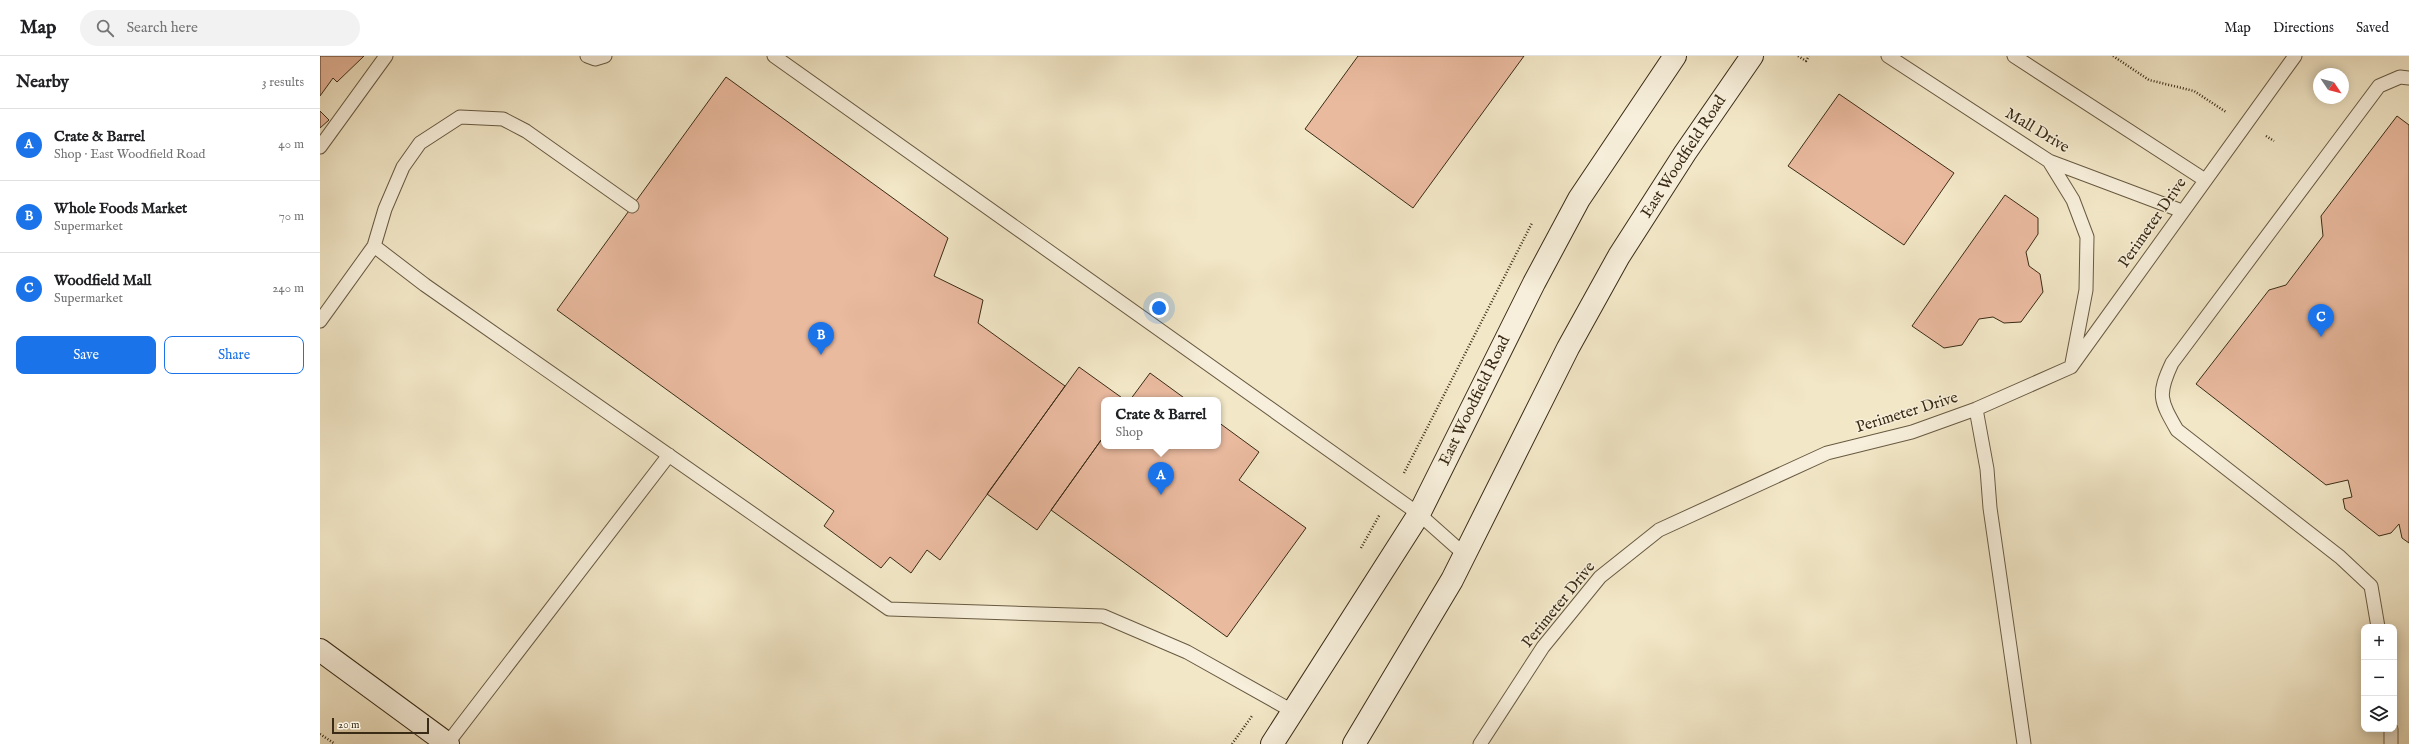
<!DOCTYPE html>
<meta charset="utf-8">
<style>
body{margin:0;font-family:"IM FELL English",serif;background:#f2f2f2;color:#202124}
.controls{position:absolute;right:12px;bottom:12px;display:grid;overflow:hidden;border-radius:8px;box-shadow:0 2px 10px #0003}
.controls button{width:36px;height:36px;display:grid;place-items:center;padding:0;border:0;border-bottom:1px solid #e0e0e0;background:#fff;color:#202124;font:20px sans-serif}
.compass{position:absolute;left:1993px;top:12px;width:36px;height:36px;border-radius:50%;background:#fff;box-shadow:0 2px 10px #0003;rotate:125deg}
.scale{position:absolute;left:12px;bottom:10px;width:97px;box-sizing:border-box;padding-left:4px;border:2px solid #3a2b16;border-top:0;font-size:11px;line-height:14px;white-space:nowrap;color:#3a2b16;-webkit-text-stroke:3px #f7efdb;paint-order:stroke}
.you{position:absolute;left:839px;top:252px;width:14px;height:14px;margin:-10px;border:3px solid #fff;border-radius:50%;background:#1a73e8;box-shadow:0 0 0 6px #1a73e833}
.badge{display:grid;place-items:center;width:26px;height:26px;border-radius:50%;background:#1a73e8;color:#fff;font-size:13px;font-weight:700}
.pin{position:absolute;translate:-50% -33px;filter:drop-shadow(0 1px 2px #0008)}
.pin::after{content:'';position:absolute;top:21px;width:14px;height:12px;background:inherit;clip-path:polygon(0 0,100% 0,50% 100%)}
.popup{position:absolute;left:781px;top:341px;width:120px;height:52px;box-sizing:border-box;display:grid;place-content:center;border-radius:8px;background:#fff;filter:drop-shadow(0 1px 3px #0005);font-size:13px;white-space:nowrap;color:#757577}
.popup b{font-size:15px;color:#202124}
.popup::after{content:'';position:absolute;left:50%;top:100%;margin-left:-8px;border:8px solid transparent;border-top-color:#fff}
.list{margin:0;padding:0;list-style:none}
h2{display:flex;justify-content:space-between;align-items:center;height:52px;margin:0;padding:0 16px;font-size:17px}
h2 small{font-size:13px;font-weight:400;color:#757577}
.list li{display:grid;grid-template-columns:26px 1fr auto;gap:12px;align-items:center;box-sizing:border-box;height:72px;padding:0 16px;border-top:1px solid #e0e0e0}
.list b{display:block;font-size:15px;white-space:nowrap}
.list p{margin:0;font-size:13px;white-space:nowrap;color:#757577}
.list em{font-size:13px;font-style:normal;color:#757577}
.actions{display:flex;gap:8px;padding:12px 16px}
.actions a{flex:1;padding:9px 0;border:1px solid #1a73e8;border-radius:8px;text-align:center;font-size:14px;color:#1a73e8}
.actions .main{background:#1a73e8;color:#fff}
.icon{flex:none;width:22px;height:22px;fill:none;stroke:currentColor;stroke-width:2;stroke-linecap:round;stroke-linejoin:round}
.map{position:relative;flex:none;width:2089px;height:688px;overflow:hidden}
header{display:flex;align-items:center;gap:24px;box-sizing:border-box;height:56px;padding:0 20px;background:#fff;border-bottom:1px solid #e0e0e0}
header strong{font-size:19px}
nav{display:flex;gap:22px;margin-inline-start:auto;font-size:14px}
.search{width:280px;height:36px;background:#f2f2f2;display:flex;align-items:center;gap:10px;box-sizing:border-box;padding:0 14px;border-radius:22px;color:#757577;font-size:15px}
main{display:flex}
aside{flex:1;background:#fff}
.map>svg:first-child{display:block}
</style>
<header>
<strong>Map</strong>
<div class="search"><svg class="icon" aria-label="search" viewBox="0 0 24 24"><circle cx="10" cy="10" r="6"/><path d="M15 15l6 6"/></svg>Search here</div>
<nav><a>Map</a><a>Directions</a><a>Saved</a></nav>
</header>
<main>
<aside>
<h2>Nearby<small>3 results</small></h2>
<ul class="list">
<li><span class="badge">A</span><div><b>Crate &amp; Barrel</b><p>Shop · East Woodfield Road</p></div><em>40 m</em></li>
<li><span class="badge">B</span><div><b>Whole Foods Market</b><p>Supermarket</p></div><em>70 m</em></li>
<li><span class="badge">C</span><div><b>Woodfield Mall</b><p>Supermarket</p></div><em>240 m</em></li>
</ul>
<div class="actions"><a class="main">Save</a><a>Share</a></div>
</aside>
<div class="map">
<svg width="2089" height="688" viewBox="0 0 2089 688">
<rect width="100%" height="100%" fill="#f2e7c7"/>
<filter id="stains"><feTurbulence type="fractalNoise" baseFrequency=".005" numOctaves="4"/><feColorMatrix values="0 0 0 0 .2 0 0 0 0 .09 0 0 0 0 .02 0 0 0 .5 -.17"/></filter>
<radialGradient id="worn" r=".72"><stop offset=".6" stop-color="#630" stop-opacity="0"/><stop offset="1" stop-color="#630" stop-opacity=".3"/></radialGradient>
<path fill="#eaba9f" stroke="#3a2b16" d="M0,0h44l-27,26 -4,-4 -13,18z
M1038,0h166l-111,152 -108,-79z
M406,21l222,161 -14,38 49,24 -5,23 87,63 -125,174 -13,-10 -16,23 -21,-16 -9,11 -57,-42 10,-15 -277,-201z
M1519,38l115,79 -50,72 -116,-79z
M0,55l9,9 -9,8z
M2077,60l12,9v418l-7,-5 -3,-14 -8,9 -12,3 -34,-27 -2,-10 9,-2 -4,-17 -22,5 -130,-101 73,-94 17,-5 37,-49 -2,-20z
M1685,139l33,23v16l-12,18 3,14 11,8 3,18 -22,30 -17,1 -11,-6 -14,2 -17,26 -18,3 -32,-22z
M759,311l46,33h-21v36l-67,94 -50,-36z
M830,317l37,27h-57z
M898,366l41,30 -20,28 67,48 -79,109 -176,-127 53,-74v10h114z"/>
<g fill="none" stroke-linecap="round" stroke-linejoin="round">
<g stroke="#685a42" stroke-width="15">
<path id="lane" d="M267,0l8,3 10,-3
M454,0l645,458 45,40
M1568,0l161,105 133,50
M1694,0l191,124
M0,91l66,-91
M1729,105l24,39 14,37 -1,53 -14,73
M54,190l51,39 464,324 214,7 84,36 107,60
M0,265l54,-75 11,-37 18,-42 17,-24 40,-26 43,2 23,12 106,75
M1656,353l11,60 3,39 34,236
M2058,571l-7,-41 -31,-29 -163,-127c-17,-30 -20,-35 -5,-67l207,-277 21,-9 9,1
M2071,673v15
M127,688l222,-289
M1160,688l63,-97 57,-70 59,-47 168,-77 85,-21 64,-23 95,-42 224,-311"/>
</g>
<g stroke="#3a2b16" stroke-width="24">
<path id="secondary" d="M0,594l128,94
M952,688l147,-230 115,-231 45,-84 96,-143
M1034,688l98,-164 116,-232 51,-92 66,-103 67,-97"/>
</g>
<path stroke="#3a2b16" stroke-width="2.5" stroke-dasharray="1 2" stroke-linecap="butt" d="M1478,0l8,5 3,-5
M1793,0l36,24 45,11 32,21
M1946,80l8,5
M1084,417l128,-250
M1041,492l19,-34
M0,678l15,10
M912,688l20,-28"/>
<use href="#lane" stroke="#f7efdb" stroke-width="13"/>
<use href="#secondary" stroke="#f7efdb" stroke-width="22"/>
</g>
<g text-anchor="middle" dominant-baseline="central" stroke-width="3" stroke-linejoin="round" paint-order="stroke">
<g font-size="16" fill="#3a2b16" stroke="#f7efdb">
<text transform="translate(1717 75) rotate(31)">Mall Drive</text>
<text transform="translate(1364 101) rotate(-57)">East Woodfield Road</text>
<text transform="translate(1833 167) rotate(-55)">Perimeter Drive</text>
<text transform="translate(1155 345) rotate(-64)">East Woodfield Road</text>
<text transform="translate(1587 357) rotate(-17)">Perimeter Drive</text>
<text transform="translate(1239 549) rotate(-51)">Perimeter Drive</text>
</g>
</g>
<rect width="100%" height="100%" filter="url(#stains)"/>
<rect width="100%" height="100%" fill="url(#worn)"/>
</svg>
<div class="controls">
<button>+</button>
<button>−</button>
<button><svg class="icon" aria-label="layers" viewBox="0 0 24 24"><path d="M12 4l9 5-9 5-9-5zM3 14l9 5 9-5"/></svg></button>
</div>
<svg class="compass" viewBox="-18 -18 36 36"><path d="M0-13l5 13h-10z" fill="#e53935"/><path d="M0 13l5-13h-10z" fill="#757577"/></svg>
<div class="scale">20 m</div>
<div class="you"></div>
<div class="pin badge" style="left:841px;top:439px">A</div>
<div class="popup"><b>Crate &amp; Barrel</b>Shop</div>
<div class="pin badge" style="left:501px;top:299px">B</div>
<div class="pin badge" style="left:2001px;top:281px">C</div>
</div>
</main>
